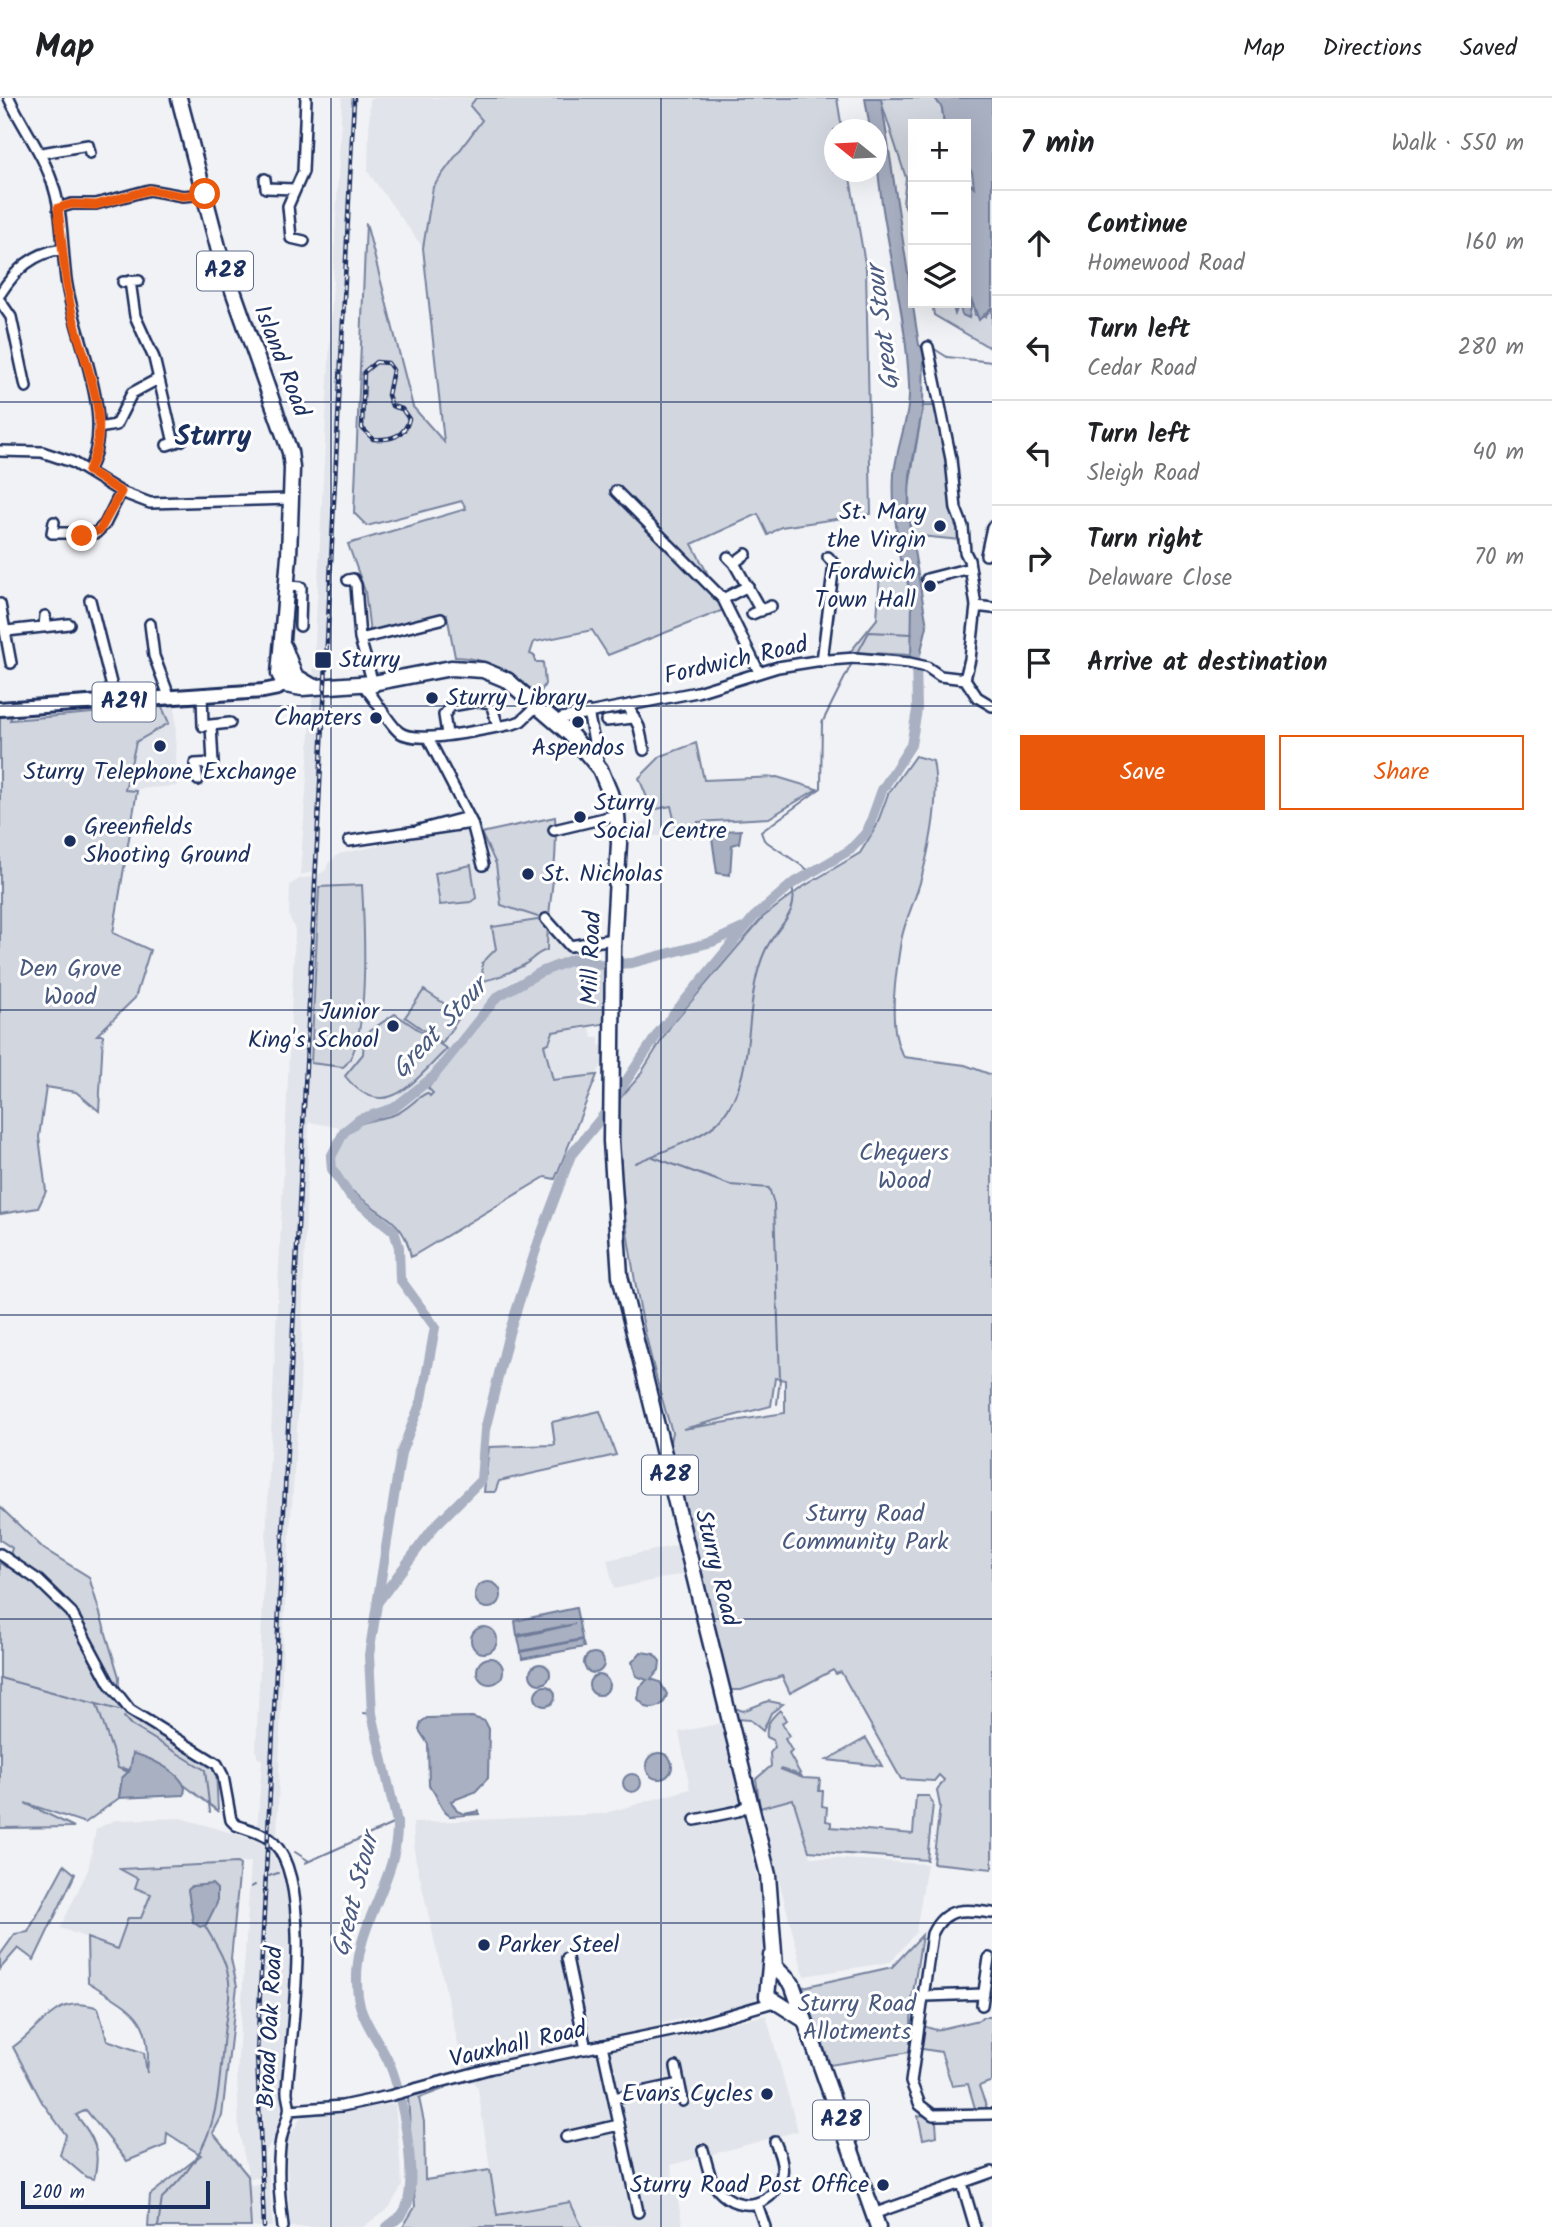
<!DOCTYPE html>
<meta charset="utf-8">
<style>
body{margin:0;font-family:Kalam,sans-serif;background:#f2f2f2;color:#202124}
.controls{position:absolute;right:21px;top:21px;display:grid;overflow:hidden;border-radius:0px;box-shadow:0 7px 28px #0002}
.controls button{width:63px;height:63px;display:grid;place-items:center;padding:0;border:0;border-bottom:2px solid #e0e0e0;background:#fff;color:#202124;font:35px sans-serif}
.compass{position:absolute;left:824px;top:21px;width:63px;height:63px;border-radius:50%;background:#fff;box-shadow:0 7px 28px #0002;rotate:288deg}
.scale{position:absolute;left:21px;bottom:18px;width:189px;box-sizing:border-box;padding-left:7px;border:4px solid #1b2f5e;border-top:0;font-size:19px;line-height:24px;white-space:nowrap;color:#1b2f5e;-webkit-text-stroke:5px #fff;paint-order:stroke}
.stop{position:absolute;width:21px;height:21px;margin:-16px;border:5px solid #ea580c;border-radius:50%;background:#fff}
.stop.end{background:#ea580c;border-color:#fff;box-shadow:0 2px 7px #0008}
.list{margin:0;padding:0;list-style:none}
h2{display:flex;justify-content:space-between;align-items:center;height:91px;margin:0;padding:0 28px;font-size:30px}
h2 small{font-size:23px;font-weight:400;color:#757577}
.list li{display:grid;grid-template-columns:46px 1fr auto;gap:21px;align-items:center;box-sizing:border-box;height:105px;padding:0 28px;border-top:2px solid #e0e0e0}
.list b{display:block;font-size:26px;white-space:nowrap}
.list p{margin:0;font-size:23px;white-space:nowrap;color:#757577}
.list em{font-size:23px;font-style:normal;color:#757577}
.actions{display:flex;gap:14px;padding:21px 28px}
.actions a{flex:1;padding:16px 0;border:2px solid #ea580c;border-radius:0px;text-align:center;font-size:24px;color:#ea580c}
.actions .main{background:#ea580c;color:#fff}
.icon{flex:none;width:38px;height:38px;fill:none;stroke:currentColor;stroke-width:2;stroke-linecap:round;stroke-linejoin:round}
.map{position:relative;flex:none;width:992px;height:2129px;overflow:hidden}
header{display:flex;align-items:center;gap:42px;box-sizing:border-box;height:98px;padding:0 35px;background:#fff;border-bottom:2px solid #e0e0e0}
header strong{font-size:33px}
nav{display:flex;gap:38px;margin-inline-start:auto;font-size:24px}
main{display:flex}
aside{flex:1;background:#fff}
.map>svg:first-child{display:block}
</style>
<header>
<strong>Map</strong>
<nav><a>Map</a><a>Directions</a><a>Saved</a></nav>
</header>
<main>
<div class="map">
<svg width="992" height="2129" viewBox="0 0 992 2129">
<rect width="100%" height="100%" fill="#f1f2f5"/>
<filter id="ink" filterUnits="userSpaceOnUse"><feTurbulence type="fractalNoise" baseFrequency=".0143" numOctaves="2"/><feDisplacementMap in="SourceGraphic" scale="14" xChannelSelector="R" yChannelSelector="G"/><feConvolveMatrix kernelMatrix="1 2 1 2 8 2 1 2 1" color-interpolation-filters="sRGB"/></filter>
<g filter="url(#ink)">
<path fill="#e1e4ea" d="M342,0h15l-8,103 -21,480h-15z
M370,0h106l-6,8 12,14 -49,67 -10,61 -55,-76z
M313,594h14l-9,179 -18,4z
M175,605l2,83 -52,4 11,-48 33,-19 -7,-16z
M671,708l7,30h-51l-2,-8 30,-9 -3,-9z
M468,729l28,37 6,41 44,14 1,7 29,28 -65,28 -14,11 -69,95 5,5 -22,164 -4,-19 -14,-17 -40,-28 -17,-26v-18l12,-20 -39,-7 -9,264 -17,249 -6,207 -20,-10 5,-72 -5,-3 -1,-8 39,-819 -6,-14 1,-31 9,-6 18,-3 -2,90 3,-91 8,-5 2,-7 11,-9z
M590,930l2,10 7,-1v8l10,3 -12,27 -44,5 -9,-35 5,-2 4,-11z
M678,1447l9,28 -73,16 -7,-29z
M722,1625l41,180 1,43 -7,50 -4,6 -92,22 3,14 102,-23 32,116 -127,34 12,62h-101l-12,-25 -73,13 -19,-126 -15,-23 -48,-210 -2,-33 189,-9 88,-25 -11,-57z
M793,1701l18,58 116,7 -11,68 -25,30 -87,14 -44,-168z
M181,1720l71,21 17,8 18,36 5,34v95l-8,81 -8,41 -12,20 -5,24h-10l-10,-46 -2,-57 14,-213 -129,7 17,10 12,15 -10,25 -13,-1 -11,31 -57,-21 28,-58 8,-41 19,-9z
M395,2006l7,82 -13,22 -26,19h-73l-4,-85 17,-28z
M267,2059l6,70h-20l-5,-42 13,-1z"/>
<path fill="#d2d6df" stroke="#76829e" stroke-width="2" fill-rule="evenodd" d="M476,0h361l5,31 -8,1v42h15l17,97 5,245 -90,13 -13,8 -10,-21 -66,30 34,65 -118,46 -16,-25 -58,12 -4,12 5,2v6h8l2,22 -6,11c-29,-21 -48,-37 -84,-38l-8,-42 -77,18 -5,-42 -17,-47 118,-35 -4,-8 -95,25 -13,-13 12,-290 47,184 31,35 -21,-194 10,-61 49,-67 -12,-14z
M880,0h55l7,10 2,16h-31v83l-6,3 -4,-7 3,-25z
M972,201l3,16 10,2 7,-10v42l-58,-34 -2,-12h20l3,10 4,-10 10,14z
M923,308h14l24,134 -50,-5 -1,-5 -1,-43z
M905,469l8,48 -1,40 -62,-3 27,-33 3,-47z
M162,609l7,16 -33,19 -11,48 12,1 -24,142 37,17 -15,48 -38,37h6l-4,76 -23,-19 -30,-5 -7,50 7,54 -8,17 -38,6v-500h13l-3,6z
M696,645l8,37 73,-3 40,12 -48,29 -71,4 1,15 -21,-1 -7,-30 -19,4 -13,-32 22,-22z
M915,658l18,5c7,36 -2,82 -12,118 -5,20 -16,40 -20,62 -5,31 -15,90 3,116l61,8 27,10v794l-59,-6 7,-57 -3,-15 7,-11 -5,-5 -5,6 -33,-2 -60,-107 -5,2 -3,-4 -43,23 -8,-17 -41,14h-13l-59,-243 3,-15c-34,-106 -51,-218 -57,-328l23,-26 33,-53 92,-108 38,-29 59,-35 16,-26 12,-33zM775,1280l10,2v33l-102,16 88,-23z
M555,719c4,48 -8,87 -8,133 -12,3 -14,10 -23,15 -14,7 -25,13 -41,16l-1,-18 14,-14 -4,-22 52,-8 -43,-14 -5,-41 -15,-31z
M471,767l5,33 -5,4 -31,3 -5,-32z
M362,787c2,35 9,162 -19,182l-32,-4 8,-176z
M590,864l18,7v54l-55,9 -4,11 -5,2 9,35 44,-5 -42,104 -10,-2 -134,80c-3,-15 -7,-26 -19,-36 -19,-17 -75,-42 -54,-76 4,-6 7,-13 13,-17 14,-9 30,-8 45,-14 12,-5 20,-16 31,-21l3,3 3,-3 -5,-5 70,-88c25,-19 60,-37 92,-38z
M424,892l37,25 -19,28 -37,-26z
M395,916l52,35c-33,31 -62,77 -102,27l18,-22 1,-14 4,-8z
M600,1313l16,44 -117,26 -4,11h-11l5,-45 66,-2 -3,-23z
M0,1409l44,42 45,28 30,100 -1,29 98,63 2,42 -68,-52 -20,11 -8,-2 7,4 -7,6 -3,20 -34,25 -60,-20 49,24 -74,1v-266l7,5 5,-19 -12,-8z
M768,1603l15,3 -12,9 -8,18 -13,-11 -13,-1 -5,-12 11,4z
M780,1612l6,10 -4,3 7,13 -4,3 7,12 -3,3 12,21 -21,-6 23,9 17,1 -1,12h4l-1,15 5,1 -1,14 5,1v5l82,7 3,-38h13l4,8 -6,56 -118,-9 -16,-52 -33,9 -4,-29 15,-13 -1,-13 5,-6 -2,-7 -6,-3c-2,-12 4,-19 13,-27z
M866,1640l16,28 -55,-6z
M237,1765l3,2 -9,94 6,27 -15,130 -9,17 35,43 3,51h-103l2,-32 51,-40 -34,-22 -1,12 -39,16 -41,-51 -10,5c19,23 25,35 18,64l-8,-2 -26,-22 6,-20 -24,-33 -29,-55c30,-21 43,-54 85,-39l9,32 37,13 3,20c6,-58 -15,-63 -59,-91l-1,-44 30,11 11,-31h13l10,-24 -16,-6 3,-9 -18,-10z
M64,1767l11,9 -41,86 -16,-12 -18,21v-14l15,-21 13,-2z
M922,1837l-10,64 -2,53 -80,13 -27,-78 89,-20z
M982,1919h10v64l-13,5 10,28 -12,1 -9,-31 -16,2 -11,-34 -25,-4 4,-23 16,5 43,-10z
M446,1990l-27,10 5,24 1,58 65,-10 7,45 73,-13 12,25h-179l12,-20 -7,-110z
M923,2017l13,7 1,14 -14,3 -5,-23z"/>
<path fill="#a8b0c2" stroke="#707c9a" stroke-width="2" d="M865,0h16l38,247 5,4 -1,57 -13,69 -2,41 19,110 -9,37 -7,-3 1,-59 -9,-41h-3c-3,-29 -8,-57 -6,-86 3,-31 17,-58 15,-89 -3,-86 -33,-169 -33,-255l-6,-1z
M935,0h57v209l-13,13 -7,-19 -3,17 -7,-3 -3,-11 -4,10 -3,-11h14v-123l8,7 -2,-15 -6,-7v-41h-22l-2,-16z
M741,732l-2,13 -7,2 -2,30 -13,-2 -5,-35 10,-7z
M475 1497a13 13 0 1 1 26 0a13 13 0 1 1-26 0Z
M576,1510l6,31 -61,12 -3,-14 57,-13 -58,11 -2,-14z
M471 1542a13 13 0 1 1 26 0a13 13 0 1 1-26 0Z
M582,1542l2,7 -62,12 -1,-7z
M641,1554l13,2 6,7 -1,9 -8,9 9,3 7,12c-2,11 -10,16 -21,13l-8,-8 2,-12 7,-7 -11,-4 -4,-14z
M584 1565a10 10 0 1 1 20 0a10 10 0 1 1-20 0Z
M477 1573a13 13 0 1 1 26 0a13 13 0 1 1-26 0Z
M530 1576a10 10 0 1 1 20 0a10 10 0 1 1-20 0Z
M589 1587a10 10 0 1 1 20 0a10 10 0 1 1-20 0Z
M535 1598a10 10 0 1 1 20 0a10 10 0 1 1-20 0Z
M472,1619l13,4 4,8 -1,49 -13,14 -24,9 6,10 7,3 15,-3v3l-29,2c-12,-7 -11,-21 -21,-30l-1,-42 -9,-14 2,-8 6,-4z
M646 1668a13 13 0 1 1 26 0a13 13 0 1 1-26 0Z
M133,1655c16,5 46,17 52,35l-1,7 -65,3 3,-20 8,-8z
M623 1685a9 9 0 1 1 18 0a9 9 0 1 1-18 0Z
M212,1786l5,5v14l-11,22 -6,2 -7,-5 -5,-32 4,-4z"/>
<g fill="none" stroke-linecap="round" stroke-linejoin="round">
<path stroke="#707c9a" stroke-width="2" d="M933,250l14,9 45,5
M856,558l13,-24 43,2
M811,774l-47,-32 -3,-8 60,-44 1,-65 31,-62
M653,1059l77,28 39,3 5,16 6,175 -3,25
M635,1065c23,-10 70,-25 86,-44 38,-46 20,-115 44,-168 10,-23 37,-39 26,-66
M0,1580l119,32
M97,1607l21,63 11,4
M363,1615l9,1
M124,1619l7,8 74,45 5,42
M295,1754l14,9
M305,1765l92,-41
M269,1778l9,-3
M251,1789l4,-2
M158,2129l4,-29c57,-52 55,-93 62,-165 2,-19 8,-39 4,-58 -3,-18 -14,-33 -23,-49"/>
<path stroke="#a8b0c2" stroke-width="10" d="M378,1504l56,-75 47,-47 4,-50 24,-97 30,-93 32,-85 31,-38 57,-85 95,-115 38,-33 58,-34 17,-18 15,-42 29,-45 6,-35 -1,-55
M387,2129c4,-4 12,-8 16,-14 18,-24 -1,-123 -14,-150 -9,-21 -28,-43 -31,-67 -9,-70 41,-110 39,-174l-25,-108 -3,-59 32,-202 21,-54 13,-72 -35,-48 -1,-32 -5,-16 -44,-35 -18,-27 -1,-12 13,-25 16,-13 34,-11 39,-31 64,-80 44,-25 33,-13 14,1 14,5 30,-2 80,-21 31,-14"/>
<g stroke="#1b2f5e" stroke-width="14">
<path id="minor" d="M9,0c15,32 35,56 45,90 9,29 8,61 12,91 7,57 52,138 22,192
M42,55l46,-8 2,8
M265,81l1,9 28,1
M58,110l14,-4h24l53,-14 34,6 22,-2
M304,143l-13,-3 -3,-32 15,-34 3,-74
M130,183l5,35 19,42 20,85
M123,184l16,-1
M0,196c16,-25 33,-41 63,-45
M0,203l11,16 15,70
M928,249l23,112 5,50 7,18 2,25 4,8 7,46 -6,53 -5,20
M98,330l18,-3 16,-32 26,-14
M167,347l15,-5
M0,353l42,1 30,10 49,30 29,11 142,-4
M616,393l107,108 36,73
M54,424l-2,11h44l9,-9 16,-32
M986,457l6,-28
M728,459l6,6 27,48
M734,465l12,-9
M927,481l43,-11
M348,482l5,-1 3,6 4,54 14,48
M288,488l13,1 -1,39
M723,501l25,-13
M90,502l26,103
M0,506l11,59
M976,508l16,2
M752,516l19,-8
M150,526l4,32 15,40
M44,529l1,-11
M7,533l62,-7
M360,541l81,-20
M822,563l12,-97 -6,-7
M965,581l12,18 15,9
M362,586c14,14 25,38 37,48 19,14 90,-4 114,-8l8,-3 17,-16
M628,608l11,21 5,23
M588,614l11,53
M606,623l27,-3
M558,625l4,-5 135,-26 81,-25 38,-6 39,-3 54,5 18,4 13,9 25,3
M211,627l19,-2
M447,636l-3,-19 7,-9 28,-5 12,2 7,24
M428,640l44,85 11,42
M198,682l-3,-16 18,-1 -2,-38 -8,1 -1,-32
M419,732l49,-13
M554,732l63,-15
M349,743l123,-18
M546,821l24,27 43,-7
M0,1456l38,26 33,32 38,71 21,27 87,54 6,12 8,44 5,5c12,5 29,8 38,18 40,42 17,191 13,247 -1,7 4,15 2,21 -2,13 -8,21 -9,36 -3,27 0,53 3,80
M695,1722l43,-9 13,-8
M992,1815c-27,-4 -47,-7 -60,21l-21,148 9,23 13,10 59,-1
M567,1860l19,91
M926,1898l58,-2
M982,1907l7,-47
M602,1947l36,167
M676,1969l7,34
M614,2000l65,-14
M290,2012l52,-4 47,-10 103,-28 189,-39 93,-27
M566,2039l53,-12
M703,2052c4,14 7,31 16,41 21,23 57,15 63,-17 2,-10 -3,-22 -7,-32
M962,2085l13,44
M757,2106l8,23
M873,2116l119,-42"/>
</g>
<g stroke="#1b2f5e" stroke-width="18">
<path id="major" d="M0,611l263,-18 15,-3 12,-8"/>
</g>
<g stroke="#1b2f5e" stroke-width="19">
<path id="highway" d="M179,0l40,153 71,201 2,16 -3,88 -10,118 6,11 17,3 71,-5 78,-15 32,2 24,10 64,55 29,34 10,24 7,22 2,28 -6,105 -2,193 9,135 148,599 7,92 17,17 86,243
M284,549l11,29 17,10
M771,1858l-4,40 36,23"/>
</g>
<use href="#minor" stroke="#fff" stroke-width="9"/>
<use href="#major" stroke="#fff" stroke-width="12"/>
<use href="#highway" stroke="#fff" stroke-width="14"/>
<g stroke="#1b2f5e" stroke-width="4.5">
<path id="rail" d="M376,264l12,1 5,7 -5,25 4,11 10,3 7,10c-4,18 -19,21 -36,20l-11,-11 2,-56z
M264,2129l-7,-173 97,-1956"/>
</g>
<use href="#rail" stroke="#fff" stroke-width="2" stroke-dasharray="5" stroke-linecap="butt"/>
</g>
</g>
<g fill="none" stroke-linecap="round" stroke-linejoin="round" filter="url(#ink)">
<path stroke="#ea580c" stroke-width="9" d="M82,438l18,-6 21,-38 -33,-21c29,-51 -8,-114 -18,-167 -6,-31 -8,-64 -12,-96l14,-4 24,1 53,-15 34,6 22,-2"/>
</g>
<path fill="none" stroke="#1b2f5e" stroke-width="2" stroke-opacity="0.55" d="M331,0v2129M661,0v2129M0,304h992M0,608h992M0,912h992M0,1217h992M0,1521h992M0,1825h992"/>
<g fill="#1b2f5e" stroke="#fff" stroke-width="2.5">
<circle cx="940" cy="428" r="7"/>
<circle cx="930" cy="488" r="7"/>
<rect x="314" y="553" width="18" height="18" rx="3.5"/>
<circle cx="432" cy="600" r="7"/>
<circle cx="376" cy="620" r="7"/>
<circle cx="578" cy="624" r="7"/>
<circle cx="160" cy="648" r="7"/>
<circle cx="580" cy="719" r="7"/>
<circle cx="70" cy="743" r="7"/>
<circle cx="528" cy="776" r="7"/>
<circle cx="393" cy="928" r="7"/>
<circle cx="484" cy="1847" r="7"/>
<circle cx="767" cy="1996" r="7"/>
<circle cx="883" cy="2087" r="7"/>
</g>
<g text-anchor="middle" dominant-baseline="central" stroke-width="6" stroke-linejoin="round" paint-order="stroke">
<g fill="#fff" stroke="#5f6d8e" stroke-width="2">
<rect x="197" y="153.5" width="56" height="39" rx="5"/>
<rect x="92.5" y="584.5" width="63" height="39" rx="5"/>
<rect x="642" y="1357.5" width="56" height="39" rx="5"/>
<rect x="813" y="2002.5" width="56" height="39" rx="5"/>
</g>
<g font-size="23" font-weight="bold" fill="#1b2f5e">
<text x="225" y="173">A28</text>
<text x="124" y="604">A291</text>
<text x="670" y="1377">A28</text>
<text x="841" y="2022">A28</text>
</g>
<g font-size="24" fill="#1b2f5e" stroke="#fff">
<text transform="translate(281 263) rotate(69)">Island Road</text>
<text transform="translate(736 563) rotate(-13)">Fordwich Road</text>
<text transform="translate(592 860) rotate(-88)">Mill Road</text>
<text transform="translate(716 1470) rotate(76)">Sturry Road</text>
<text transform="translate(271 1929) rotate(-87)">Broad Oak Road</text>
<text transform="translate(518 1947) rotate(-13)">Vauxhall Road</text>
</g>
<g font-size="24" fill="#1b2f5e" stroke="#fff" text-anchor="end">
<text x="926" y="414">St. Mary<tspan x="926" dy="28">the Virgin</tspan></text>
<text x="916" y="474">Fordwich<tspan x="916" dy="28">Town Hall</tspan></text>
<text x="339" y="562" text-anchor="start">Sturry</text>
<text x="446" y="600" text-anchor="start">Sturry Library</text>
<text x="362" y="620">Chapters</text>
<text x="578" y="650" text-anchor="middle">Aspendos</text>
<text x="160" y="674" text-anchor="middle">Sturry Telephone Exchange</text>
<text x="594" y="705" text-anchor="start">Sturry<tspan x="594" dy="28">Social Centre</tspan></text>
<text x="84" y="729" text-anchor="start">Greenfields<tspan x="84" dy="28">Shooting Ground</tspan></text>
<text x="542" y="776" text-anchor="start">St. Nicholas</text>
<text x="379" y="914">Junior<tspan x="379" dy="28">King's School</tspan></text>
<text x="498" y="1847" text-anchor="start">Parker Steel</text>
<text x="753" y="1996">Evans Cycles</text>
<text x="869" y="2087">Sturry Road Post Office</text>
</g>
<g font-size="24" fill="#49597e" stroke="#fff">
<text x="70" y="871">Den Grove<tspan x="70" dy="28">Wood</tspan></text>
<text x="904" y="1055">Chequers<tspan x="904" dy="28">Wood</tspan></text>
<text x="865" y="1416">Sturry Road<tspan x="865" dy="28">Community Park</tspan></text>
<text x="857" y="1906">Sturry Road<tspan x="857" dy="28">Allotments</tspan></text>
</g>
<g font-size="26" font-style="italic" fill="#4c5c81" stroke="#fff">
<text transform="translate(884 230) rotate(-97)">Great Stour</text>
<text transform="translate(440 931) rotate(-47)">Great Stour</text>
<text transform="translate(356 1797) rotate(-76)">Great Stour</text>
</g>
<g font-size="28" font-weight="bold" fill="#1b2f5e" stroke="#fff">
<text x="213" y="339">Sturry</text>
</g>
</g>
</svg>
<div class="controls">
<button>+</button>
<button>−</button>
<button><svg class="icon" aria-label="layers" viewBox="0 0 24 24"><path d="M12 4l9 5-9 5-9-5zM3 14l9 5 9-5"/></svg></button>
</div>
<svg class="compass" viewBox="-18 -18 36 36"><path d="M0-13l5 13h-10z" fill="#e53935"/><path d="M0 13l5-13h-10z" fill="#757577"/></svg>
<div class="scale">200 m</div>
<div class="stop" style="left:205px;top:96px"></div>
<div class="stop end" style="left:82px;top:438px"></div>
</div>
<aside>
<h2>7 min<small>Walk · 550 m</small></h2>
<ul class="list">
<li><svg class="icon" aria-label="ahead" viewBox="0 0 24 24"><path d="M12 20V5M6 11l6-6 6 6"/></svg><div><b>Continue</b><p>Homewood Road</p></div><em>160 m</em></li>
<li><svg class="icon" aria-label="left" viewBox="0 0 24 24"><path d="M17 20v-9H6M10 6l-5 5 5 5"/></svg><div><b>Turn left</b><p>Cedar Road</p></div><em>280 m</em></li>
<li><svg class="icon" aria-label="left" viewBox="0 0 24 24"><path d="M17 20v-9H6M10 6l-5 5 5 5"/></svg><div><b>Turn left</b><p>Sleigh Road</p></div><em>40 m</em></li>
<li><svg class="icon" aria-label="right" viewBox="0 0 24 24"><path d="M7 20v-9h11M14 6l5 5-5 5"/></svg><div><b>Turn right</b><p>Delaware Close</p></div><em>70 m</em></li>
<li><svg class="icon" aria-label="arrive" viewBox="0 0 24 24"><path d="M6 21V4h12l-3 4 3 4H6"/></svg><div><b>Arrive at destination</b></div></li>
</ul>
<div class="actions"><a class="main">Save</a><a>Share</a></div>
</aside>
</main>
